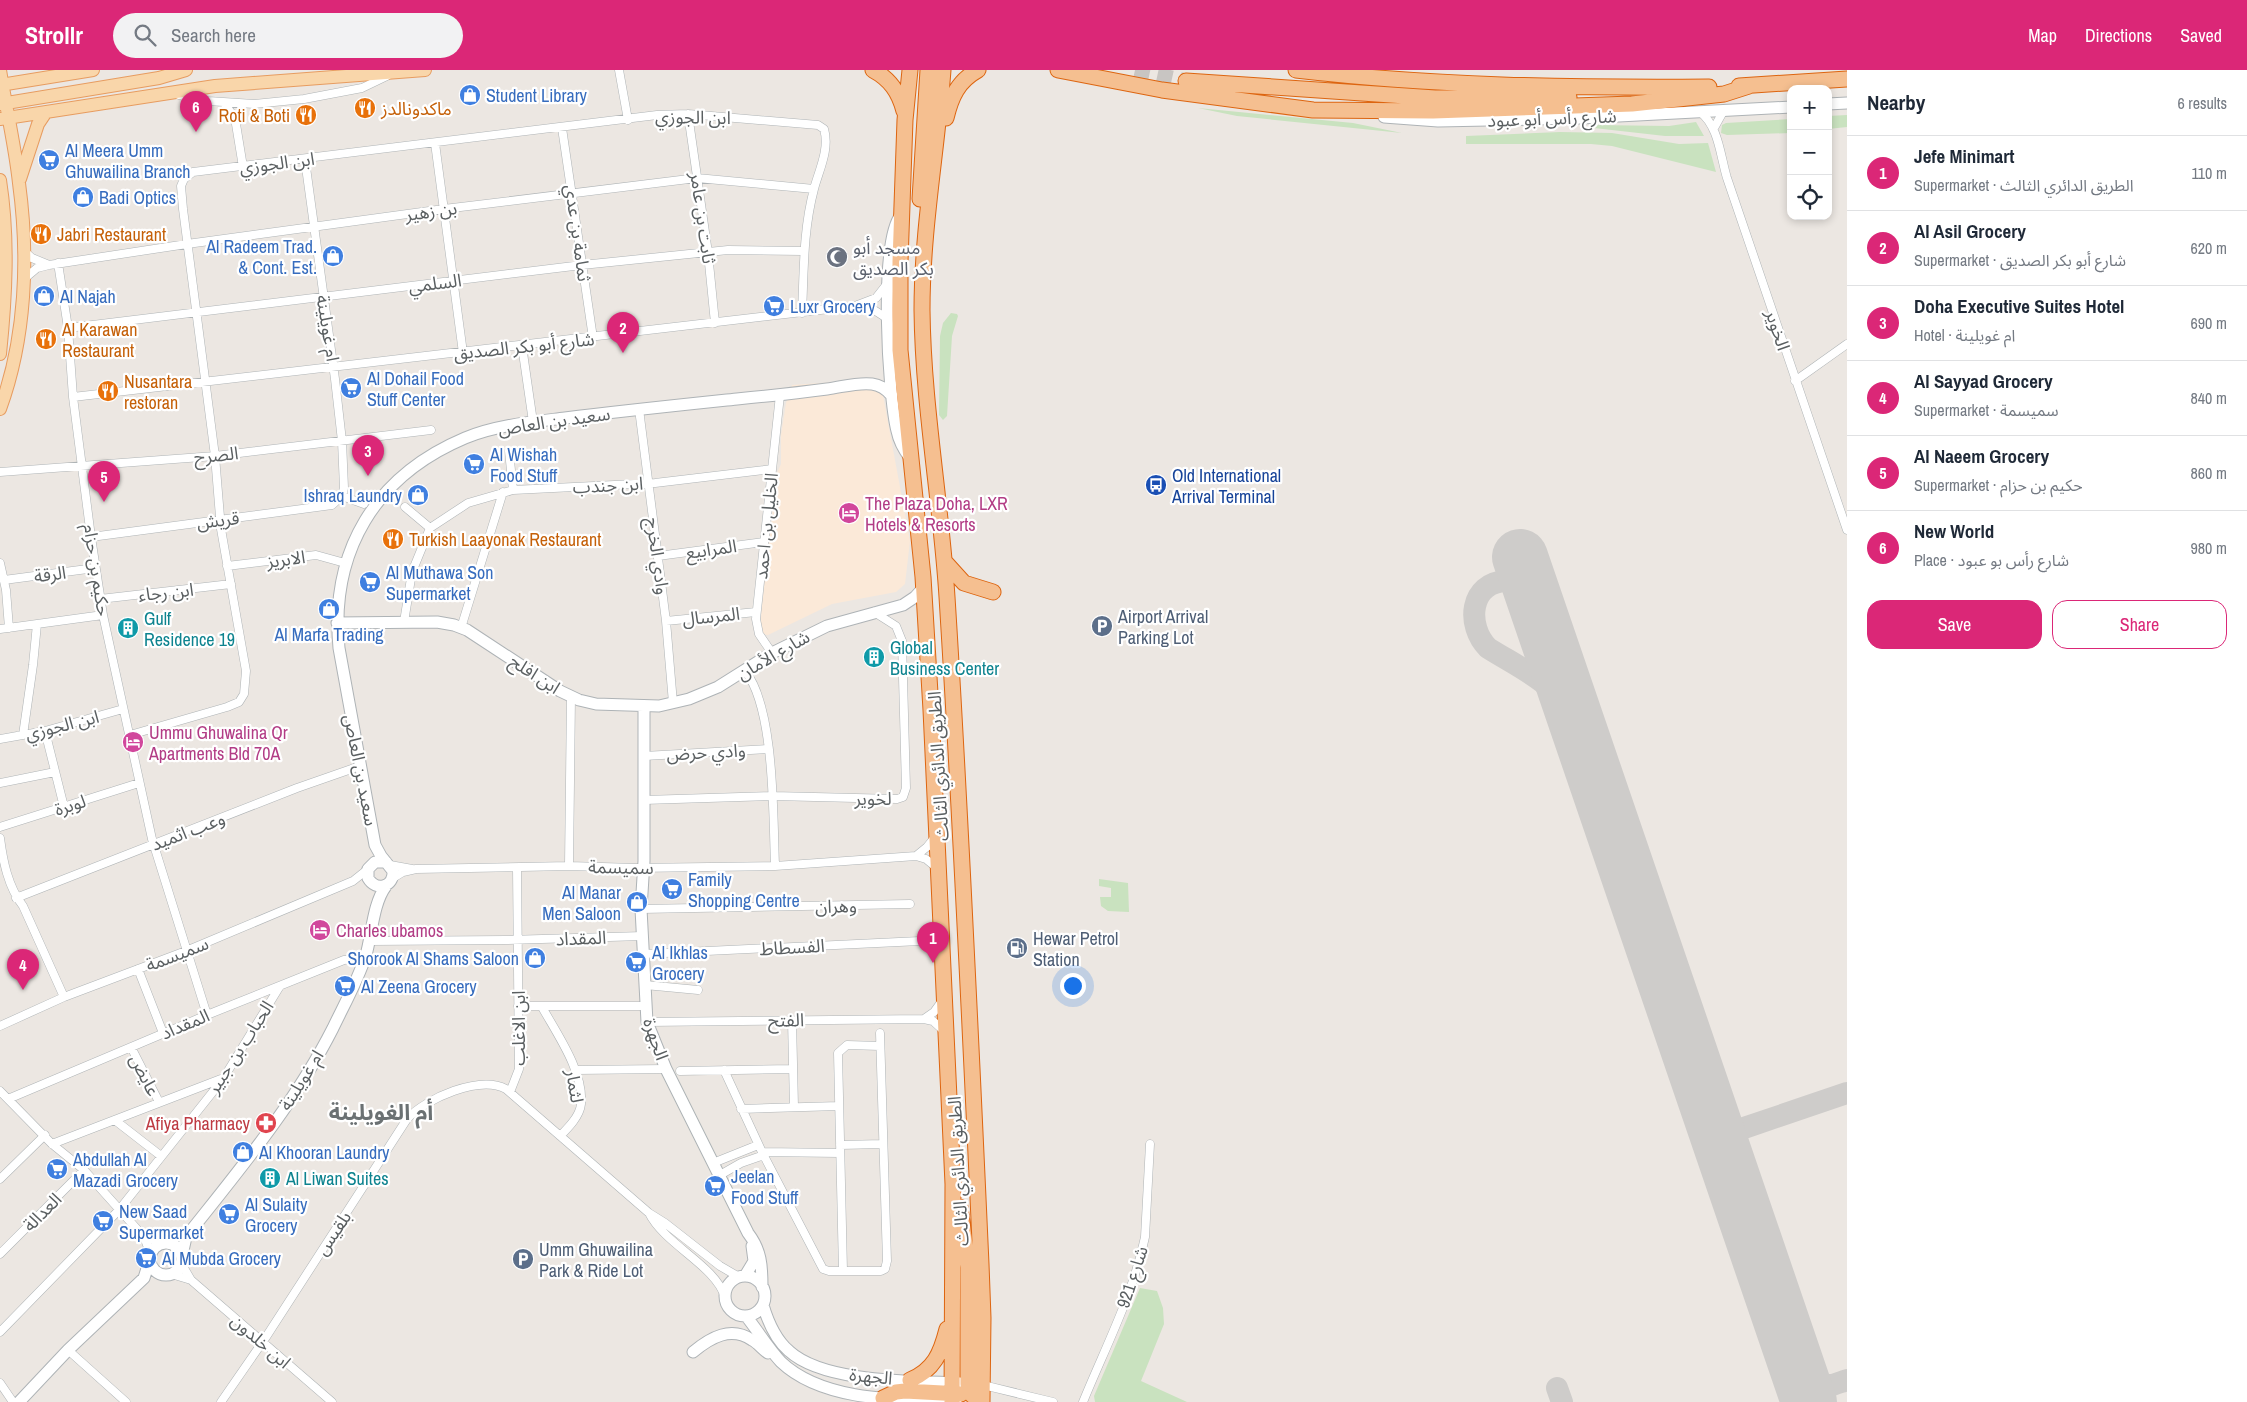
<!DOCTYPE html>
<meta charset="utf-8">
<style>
body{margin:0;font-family:"Archivo Narrow","Noto Sans Arabic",sans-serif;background:#f2f2f3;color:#1f2937}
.controls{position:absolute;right:15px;top:15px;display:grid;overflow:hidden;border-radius:10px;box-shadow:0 2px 8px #0003}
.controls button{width:45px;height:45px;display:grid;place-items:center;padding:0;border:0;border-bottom:1px solid #e0e1e3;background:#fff;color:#1f2937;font:25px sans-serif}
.you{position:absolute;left:1072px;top:915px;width:18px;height:18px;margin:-12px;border:4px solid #fff;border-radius:50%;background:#1a73e8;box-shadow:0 0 0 8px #1a73e833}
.badge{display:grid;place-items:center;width:32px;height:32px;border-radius:50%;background:#db2777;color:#fff;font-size:16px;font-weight:700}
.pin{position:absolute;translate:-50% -41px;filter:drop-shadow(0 1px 2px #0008)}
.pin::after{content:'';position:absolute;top:26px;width:18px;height:15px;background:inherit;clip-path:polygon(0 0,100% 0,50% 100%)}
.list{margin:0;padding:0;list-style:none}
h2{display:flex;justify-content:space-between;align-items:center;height:65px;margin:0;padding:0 20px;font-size:21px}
h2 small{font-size:16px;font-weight:400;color:#747a83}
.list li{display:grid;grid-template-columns:32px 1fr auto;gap:15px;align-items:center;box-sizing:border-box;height:75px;padding:0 20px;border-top:1px solid #e0e1e3}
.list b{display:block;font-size:19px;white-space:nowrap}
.list p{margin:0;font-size:16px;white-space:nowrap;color:#747a83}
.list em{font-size:16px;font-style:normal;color:#747a83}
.actions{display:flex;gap:10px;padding:15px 20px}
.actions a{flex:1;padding:11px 0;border:1px solid #db2777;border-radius:15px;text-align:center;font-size:18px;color:#db2777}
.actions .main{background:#db2777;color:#fff}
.icon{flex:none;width:28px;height:28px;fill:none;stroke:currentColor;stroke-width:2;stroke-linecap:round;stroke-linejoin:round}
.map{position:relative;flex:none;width:1847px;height:1332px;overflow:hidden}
header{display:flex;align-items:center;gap:30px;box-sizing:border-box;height:70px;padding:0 25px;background:#db2777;color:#fff}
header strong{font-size:24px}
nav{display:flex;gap:28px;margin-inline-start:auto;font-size:18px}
.search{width:350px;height:45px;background:#f2f2f3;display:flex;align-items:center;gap:12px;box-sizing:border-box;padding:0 18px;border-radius:28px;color:#747a83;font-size:19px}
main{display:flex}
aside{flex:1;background:#fff}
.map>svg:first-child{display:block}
</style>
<header>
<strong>Strollr</strong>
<div class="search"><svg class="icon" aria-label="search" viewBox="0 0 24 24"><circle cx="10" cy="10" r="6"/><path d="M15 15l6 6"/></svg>Search here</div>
<nav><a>Map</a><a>Directions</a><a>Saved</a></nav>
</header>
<main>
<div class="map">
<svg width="1847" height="1332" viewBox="0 0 1847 1332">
<rect width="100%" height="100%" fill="#ece7e2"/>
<path fill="#fbe9d8" d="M880,309l30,162 -5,43 -9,8 -64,12 -64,31 -6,-1 -2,-5 2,-23 15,-133 4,-9v-29l5,-32 6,-18z"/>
<path fill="#c9e2bf" d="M1198,38l155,15 49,10 -165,-17z
M1847,45v12l-19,2v-13z
M1791,49v14l-64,2 -6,-2 1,-8 4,-2z
M1696,52l8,14h-39l-71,-8v-3l75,1z
M1560,62l52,1 67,11 29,-1 8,29 -104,-26 -21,-2h-125v-8z
M951,243l6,1 1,2 -6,20 -5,80 -4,4 -4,-5 1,-79 3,-13z
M1099,809l29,4 1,29 -21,-1 -7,-5 -1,-9h11v-9l-12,-2z
M1140,1218l17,3 6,17 1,16 -23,57 46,21h-92l-1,-6z"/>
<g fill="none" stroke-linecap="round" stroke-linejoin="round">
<path stroke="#ceccca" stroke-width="22" d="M1533,521c-8,-3 -18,-10 -26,-10 -38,1 -41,45 -19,67 35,22 68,35 87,73
M1710,1039c6,14 16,20 31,20
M1727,1090c-2,-14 2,-24 14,-31l106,-36
M1796,1296c9,14 19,20 35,19
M1557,1318l5,14
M1814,1332c6,-15 19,-17 33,-22"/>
<path stroke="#ceccca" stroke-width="56" d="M1520,487l289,845"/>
<path stroke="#c8c5c2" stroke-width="15" stroke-dasharray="15 8" stroke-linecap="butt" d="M1135,0l51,11"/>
<g stroke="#afb4b6" stroke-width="9">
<path id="street" d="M619,0l9,50
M179,25l29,6 46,3 50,-5 58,-11 25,-12
M224,33l11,15 8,49
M1699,41c20,15 21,44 28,67l120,352
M688,44l20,139 7,70
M562,58l31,210
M1714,58l10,-18
M435,73l28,210
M23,180l9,8 17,7
M58,193l10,65 5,69 18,140 12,78 49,224 55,176
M24,209l13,-11 12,-3 138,-21 257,-35 253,-31 117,11
M857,237l17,3 14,9
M68,258l514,-63 146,-15 75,1
M522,276l11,76
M1795,311l52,-37
M73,327l782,-91 21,-8 11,-14
M639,339l27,212 7,82
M509,381l4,39
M0,402l215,-16 216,-26
M342,426l22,8
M405,437l25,21
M91,467l241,-32 10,-9 2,-8 -2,-47 -7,-62 -30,-219
M658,486l106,-14
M0,493l6,27 3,38
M227,496l89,-11 29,8
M4,510l91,-12
M100,529l131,-15
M666,551l90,-9
M404,552l8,-50 18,-44 38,-25 45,-13 142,-7 117,-14
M461,558l42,-136
M0,559l103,-14
M772,583l-13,-19 -3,-15 24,-224
M745,601c30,36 28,147 30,195
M45,661l19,76
M23,665l10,-70 4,-41
M130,665l97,-28 12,-5 5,-8 2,-23 -25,-142 -6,-73 -32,-247 -2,-23 3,-7 9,-7 464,-57 31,-1 130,11 6,4c6,20 -5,41 -10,60 -11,41 -10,82 -12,124
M0,669l45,-8 78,-22
M644,686l124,-7
M0,713l55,-11
M644,730l129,-4 124,3 6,-2 3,-9 -4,-147 -6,-15 -22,-14
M0,757l139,-44
M0,768c3,23 8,49 23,68l41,91
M916,786l11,-9 8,-10
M390,795l22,4
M569,796l2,-170
M393,808l10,-6 13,-3 153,-3 66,2 140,-2 141,-10 10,3 11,9
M16,828l281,-110 63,-22
M641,839l269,-5
M370,871l136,-1 137,-4
M644,884l297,-14
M138,899l25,64
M645,915l53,5
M518,936h128
M542,937c15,27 42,65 39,97 -1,12 -13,24 -21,32
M924,949l10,-7 8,-11
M792,950l2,87
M647,952l277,-3 9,2 11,10
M0,956l64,-29 122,-46 167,-70 15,-12
M131,977l28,55
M576,1000l90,-1
M724,1000l38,82 61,117 6,2h52l4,-2 2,-8 -7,-228
M680,1001l113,-2
M0,1021l52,53 32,26 60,67 7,18
M510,1022l9,-23 -2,-201
M8,1029l199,-84 137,-55 21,-2
M741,1039l98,-3
M116,1051l45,35
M52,1074l169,-65
M840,1075l43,-1
M762,1082l78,1
M713,1093l45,-18
M720,1105l21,-12 23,-8
M0,1109l45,-44
M649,1143c16,32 66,52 76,84
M144,1167l19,6
M0,1184l84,-84
M181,1193l10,17 141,122
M843,1201l-5,-218 9,-8 33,1
M171,1204l20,6
M0,1262l119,-122 104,-131 57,-93
M68,1280l58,52
M0,1313l13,19
M983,1315l70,17
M221,1332l45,-65 141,-218c19,-21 73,-44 99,-30l143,124 16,10 55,43 19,11
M1083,1332c22,-54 50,-107 62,-165l5,-93"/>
</g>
<g stroke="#aeb3b6" stroke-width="13">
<path id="secondary" d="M1828,34l19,-1
M1384,47l54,4 143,-3 210,-11
M901,145c-22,26 -13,180 -4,216 2,10 7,19 13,27
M337,553l100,-1 17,3 13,5 93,61 19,9 17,4 63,2 30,-7 29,-12 54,-34 55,-27 76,-21 12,-8 9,-10
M644,636v155l-3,48 6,113 19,47 82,164c13,17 14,32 14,54
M386,792h-11l-7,7v9c8,14 26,9 25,-7l-12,-15 -6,-11 -36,-197c-9,-97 36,-172 126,-210 31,-13 67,-16 100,-20 57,-7 115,-13 172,-19 31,-3 60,-6 90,-10 15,-2 31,-7 45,-5 8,1 14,5 19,11
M150 1189a16 16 0 1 1 32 0a16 16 0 1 1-32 0Z
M182,1185l4,-18c53,-67 108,-132 147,-209 11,-23 25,-48 33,-73 6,-21 7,-52 20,-69
M745,1206l9,-15 -2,-15
M725 1226a20 20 0 1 1 40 0a20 20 0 1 1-40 0Z
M763,1235c5,17 12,34 26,46 35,32 125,30 171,32
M746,1246c12,15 22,32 35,46 42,40 120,38 175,40
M693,1282c18,-15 38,-26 59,-12 6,3 10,9 16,13
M19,1332l49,-52 76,-72 6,-19"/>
</g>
<g stroke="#e79c60" stroke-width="14">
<path id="primary" d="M0,15l93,-15
M0,34l159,-26 27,-8
M0,49l215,-33 210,-16
M20,109l18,-55 8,-12
M0,110c9,58 6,116 0,174
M0,339c26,-71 29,-152 19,-226 -4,-38 -13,-75 -19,-113"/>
</g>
<g stroke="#dd6510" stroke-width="17">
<path id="highway" d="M873,0c17,9 26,22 31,41
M910,0l-5,50 -5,142v88l23,227 8,133 22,474 -1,218
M943,0c-6,80 -21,159 -21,240 1,96 19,191 25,287 14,222 24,445 34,667l2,54 -1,84
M1058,0l104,20 151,20 120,1 199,-7 92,-10 25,-8
M1296,0c137,16 275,18 413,17
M1186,11l249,17 134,-1
M1739,16l108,-7
M946,48c5,-21 12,-37 32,-48
M920,129l8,-129
M945,492l19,21 29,9
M960,1137l8,60v117l4,11 8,7
M910,1310c24,-10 31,-27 37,-51
M883,1328l13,-6 9,-1 56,3"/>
</g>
<use href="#street" stroke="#fff" stroke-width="8"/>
<use href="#secondary" stroke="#fff" stroke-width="11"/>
<use href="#primary" stroke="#f9d6aa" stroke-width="12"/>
<use href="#highway" stroke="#f5bf90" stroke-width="15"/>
</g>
<defs>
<g id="shop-disc" transform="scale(1.125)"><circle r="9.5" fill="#3f7fe0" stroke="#fff"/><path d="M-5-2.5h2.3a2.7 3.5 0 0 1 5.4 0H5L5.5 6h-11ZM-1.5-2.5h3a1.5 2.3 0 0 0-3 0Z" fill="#fff"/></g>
<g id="restaurant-disc" transform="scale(1.125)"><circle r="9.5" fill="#e8710a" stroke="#fff"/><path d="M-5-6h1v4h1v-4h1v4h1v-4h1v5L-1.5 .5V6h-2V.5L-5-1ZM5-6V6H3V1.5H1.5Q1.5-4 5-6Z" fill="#fff"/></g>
<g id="supermarket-disc" transform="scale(1.125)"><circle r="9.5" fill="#3f7fe0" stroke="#fff"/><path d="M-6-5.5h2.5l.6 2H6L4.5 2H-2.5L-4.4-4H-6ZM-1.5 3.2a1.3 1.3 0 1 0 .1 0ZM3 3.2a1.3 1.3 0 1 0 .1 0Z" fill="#fff"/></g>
<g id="mosque-disc" transform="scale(1.125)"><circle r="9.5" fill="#6b7280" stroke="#fff"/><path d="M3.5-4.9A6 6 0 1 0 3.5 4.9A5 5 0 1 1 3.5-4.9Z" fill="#fff"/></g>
<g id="bus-disc" transform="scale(1.125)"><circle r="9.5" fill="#1a4fb4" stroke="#fff"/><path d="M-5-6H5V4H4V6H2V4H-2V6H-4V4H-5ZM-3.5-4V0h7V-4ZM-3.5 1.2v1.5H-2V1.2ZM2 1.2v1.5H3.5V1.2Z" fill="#fff"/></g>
<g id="hotel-disc" transform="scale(1.125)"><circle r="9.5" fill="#d1479c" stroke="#fff"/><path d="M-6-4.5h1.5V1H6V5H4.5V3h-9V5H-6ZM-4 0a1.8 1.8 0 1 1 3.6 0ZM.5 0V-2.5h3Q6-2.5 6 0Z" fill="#fff"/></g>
<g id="parking-disc" transform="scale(1.125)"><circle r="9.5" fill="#5c6f8a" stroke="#fff"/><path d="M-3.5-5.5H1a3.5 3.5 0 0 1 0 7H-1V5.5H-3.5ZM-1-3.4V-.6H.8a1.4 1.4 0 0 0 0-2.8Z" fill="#fff"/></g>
<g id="building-disc" transform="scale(1.125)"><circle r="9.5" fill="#0f9aa8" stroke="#fff"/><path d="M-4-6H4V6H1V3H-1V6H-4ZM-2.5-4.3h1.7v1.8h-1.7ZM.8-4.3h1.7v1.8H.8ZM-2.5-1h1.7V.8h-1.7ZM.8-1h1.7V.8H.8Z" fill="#fff"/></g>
<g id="fuel-disc" transform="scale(1.125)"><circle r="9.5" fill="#5c6f8a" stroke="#fff"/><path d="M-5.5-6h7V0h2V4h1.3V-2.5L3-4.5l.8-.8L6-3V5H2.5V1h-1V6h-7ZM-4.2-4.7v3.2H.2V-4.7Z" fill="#fff"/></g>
<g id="pharmacy-disc" transform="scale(1.125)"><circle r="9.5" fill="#e0444e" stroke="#fff"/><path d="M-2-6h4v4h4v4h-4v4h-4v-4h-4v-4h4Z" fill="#fff"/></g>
</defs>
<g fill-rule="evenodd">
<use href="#shop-disc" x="470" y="25"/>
<use href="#restaurant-disc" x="365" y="38"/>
<use href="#restaurant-disc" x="306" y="45"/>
<use href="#supermarket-disc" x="49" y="90"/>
<use href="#shop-disc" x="83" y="127"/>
<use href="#restaurant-disc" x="41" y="164"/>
<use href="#shop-disc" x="333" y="186"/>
<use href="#mosque-disc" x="837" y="187"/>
<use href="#shop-disc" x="44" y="226"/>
<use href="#supermarket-disc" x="774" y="236"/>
<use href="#restaurant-disc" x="46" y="269"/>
<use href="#supermarket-disc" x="351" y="318"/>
<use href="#restaurant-disc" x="108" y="321"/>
<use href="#supermarket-disc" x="474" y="394"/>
<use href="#bus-disc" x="1156" y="415"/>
<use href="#shop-disc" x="418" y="425"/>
<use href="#hotel-disc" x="849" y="443"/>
<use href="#restaurant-disc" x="393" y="469"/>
<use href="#supermarket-disc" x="370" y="512"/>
<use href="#shop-disc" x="329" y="539"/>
<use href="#parking-disc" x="1102" y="556"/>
<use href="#building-disc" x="128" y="558"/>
<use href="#building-disc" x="874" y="587"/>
<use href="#hotel-disc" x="133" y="672"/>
<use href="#supermarket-disc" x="672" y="819"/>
<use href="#shop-disc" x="637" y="832"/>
<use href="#hotel-disc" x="320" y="860"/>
<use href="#fuel-disc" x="1017" y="878"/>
<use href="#shop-disc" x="535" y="888"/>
<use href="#supermarket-disc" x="636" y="892"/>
<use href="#supermarket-disc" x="345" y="916"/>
<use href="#pharmacy-disc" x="266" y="1053"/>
<use href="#shop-disc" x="243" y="1082"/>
<use href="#supermarket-disc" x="57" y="1099"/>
<use href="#building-disc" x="270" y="1108"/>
<use href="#supermarket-disc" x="715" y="1116"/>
<use href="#supermarket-disc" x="229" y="1144"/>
<use href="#supermarket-disc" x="103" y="1151"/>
<use href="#supermarket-disc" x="146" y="1188"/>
<use href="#parking-disc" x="523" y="1189"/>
</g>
<g text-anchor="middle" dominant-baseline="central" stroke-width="4.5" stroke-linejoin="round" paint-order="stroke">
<g font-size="18" fill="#366cbe" stroke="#fff" text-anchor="start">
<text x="486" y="25">Student Library</text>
<text x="65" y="80">Al Meera Umm<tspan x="65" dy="21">Ghuwailina Branch</tspan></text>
<text x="99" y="127">Badi Optics</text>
<text x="317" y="176" text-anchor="end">Al Radeem Trad.<tspan x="317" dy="21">&amp; Cont. Est.</tspan></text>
<text x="60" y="226">Al Najah</text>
<text x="790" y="236">Luxr Grocery</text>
<text x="367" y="308">Al Dohail Food<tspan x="367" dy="21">Stuff Center</tspan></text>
<text x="490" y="384">Al Wishah<tspan x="490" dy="21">Food Stuff</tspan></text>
<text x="402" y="425" text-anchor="end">Ishraq Laundry</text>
<text x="386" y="502">Al Muthawa Son<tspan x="386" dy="21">Supermarket</tspan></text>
<text x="329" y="564" text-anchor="middle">Al Marfa Trading</text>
<text x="688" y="809">Family<tspan x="688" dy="21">Shopping Centre</tspan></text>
<text x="621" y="822" text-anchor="end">Al Manar<tspan x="621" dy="21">Men Saloon</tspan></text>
<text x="652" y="882">Al Ikhlas<tspan x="652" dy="21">Grocery</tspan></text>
<text x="519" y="888" text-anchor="end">Shorook Al Shams Saloon</text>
<text x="361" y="916">Al Zeena Grocery</text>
<text x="259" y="1082">Al Khooran Laundry</text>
<text x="73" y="1089">Abdullah Al<tspan x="73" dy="21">Mazadi Grocery</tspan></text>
<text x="731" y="1106">Jeelan<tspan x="731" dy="21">Food Stuff</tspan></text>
<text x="245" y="1134">Al Sulaity<tspan x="245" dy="21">Grocery</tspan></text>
<text x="119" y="1141">New Saad<tspan x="119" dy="21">Supermarket</tspan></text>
<text x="162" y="1188">Al Mubda Grocery</text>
</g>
<g font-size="18" fill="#c56008" stroke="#fff" text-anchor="start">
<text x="381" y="38">ماكدونالدز</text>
<text x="290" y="45" text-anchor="end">Roti &amp; Boti</text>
<text x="57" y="164">Jabri Restaurant</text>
<text x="62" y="259">Al Karawan<tspan x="62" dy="21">Restaurant</tspan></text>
<text x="124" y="311">Nusantara<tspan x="124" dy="21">restoran</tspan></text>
<text x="409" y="469">Turkish Laayonak Restaurant</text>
</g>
<g font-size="18" fill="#5a5f61" stroke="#fff">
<text transform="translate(693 47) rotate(1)">ابن الجوزي</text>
<text transform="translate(1552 48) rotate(-2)">شارع رأس أبو عبود</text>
<text transform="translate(277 93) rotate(-7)">ابن الجوزي</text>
<text transform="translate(431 141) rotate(-8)">بن زهير</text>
<text transform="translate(703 148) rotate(82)">ثابت بن عامر</text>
<text transform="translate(578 163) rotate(82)">ثمامة بن عدي</text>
<text transform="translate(435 213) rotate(-7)">السلمي</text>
<text transform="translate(328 258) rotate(81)">ام غويلينة</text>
<text transform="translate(1778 260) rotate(72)">الخوير</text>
<text transform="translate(524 276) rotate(-6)">شارع أبو بكر الصديق</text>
<text transform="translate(554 351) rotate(-8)">سعيد بن العاص</text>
<text transform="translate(216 385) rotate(-6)">الصرح</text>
<text transform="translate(608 415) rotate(-3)">ابن جندب</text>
<text transform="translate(218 450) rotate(-7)">قريش</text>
<text transform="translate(766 456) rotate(-84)">الخليل بن احمد</text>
<text transform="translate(711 479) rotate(-8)">المرابيع</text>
<text transform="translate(658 486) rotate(82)">وادي الخرج</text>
<text transform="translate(286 489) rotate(-7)">الابريز</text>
<text transform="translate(97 500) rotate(81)">حكيم بن حزام</text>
<text transform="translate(50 504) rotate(-7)">الرقة</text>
<text transform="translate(166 522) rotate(-6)">ابن رجاء</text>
<text transform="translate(711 546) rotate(-6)">المرسال</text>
<text transform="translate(773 585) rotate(-30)">شارع الأمان</text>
<text transform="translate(535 604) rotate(33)">ابن افلح</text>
<text transform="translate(62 655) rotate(-14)">ابن الجوزي</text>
<text transform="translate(706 682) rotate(-3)">وادي حرض</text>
<text transform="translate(938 696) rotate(-93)">الطريق الدائري الثالث</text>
<text transform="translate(361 700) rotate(79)">سعيد بن العاص</text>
<text x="873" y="728">لخوير</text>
<text transform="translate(70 735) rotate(-18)">لوبرة</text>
<text transform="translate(188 761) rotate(-21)">وعب اثميد</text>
<text transform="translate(621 797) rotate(1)">سميسمة</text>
<text transform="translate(836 836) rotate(-1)">وهران</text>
<text transform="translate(581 868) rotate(-2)">المقداد</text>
<text transform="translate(792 877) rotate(-3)">الفسطاط</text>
<text transform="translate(177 884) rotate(-21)">سميسمة</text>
<text transform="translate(786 950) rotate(-1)">الفتح</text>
<text transform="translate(185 954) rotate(-23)">المقداد</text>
<text transform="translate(518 958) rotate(-90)">ابن الاغلب</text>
<text transform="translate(656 969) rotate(71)">الجهرة</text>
<text transform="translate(240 977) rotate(-57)">الحباب بن جبير</text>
<text transform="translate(145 1005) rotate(63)">عايض</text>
<text transform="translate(301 1010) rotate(-58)">ام غويلينة</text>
<text transform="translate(575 1016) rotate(81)">لثمار</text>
<text transform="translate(958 1101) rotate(-93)">الطريق الدائري الثالث</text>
<text transform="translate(42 1142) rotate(-45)">العدالة</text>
<text transform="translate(333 1163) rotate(-56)">بلقيس</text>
<text transform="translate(1132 1207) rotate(-72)">شارع 921</text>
<text transform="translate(261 1271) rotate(41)">ابن خلدون</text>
<text transform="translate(871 1306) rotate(6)">الجهرة</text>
</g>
<g font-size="18" fill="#5b616d" stroke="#fff" text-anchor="start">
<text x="853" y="177">مسجد أبو<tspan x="853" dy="21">بكر الصديق</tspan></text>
</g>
<g font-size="18" fill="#164399" stroke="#fff" text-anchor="start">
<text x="1172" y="405">Old International<tspan x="1172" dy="21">Arrival Terminal</tspan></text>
</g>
<g font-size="18" fill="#b23c85" stroke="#fff" text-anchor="start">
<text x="865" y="433">The Plaza Doha, LXR<tspan x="865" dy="21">Hotels &amp; Resorts</tspan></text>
<text x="149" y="662">Ummu Ghuwalina Qr<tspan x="149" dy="21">Apartments Bld 70A</tspan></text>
<text x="336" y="860">Charles ubamos</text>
</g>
<g font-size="18" fill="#4e5e75" stroke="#fff" text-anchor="start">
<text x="1118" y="546">Airport Arrival<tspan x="1118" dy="21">Parking Lot</tspan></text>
<text x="1033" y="868">Hewar Petrol<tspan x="1033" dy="21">Station</tspan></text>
<text x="539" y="1179">Umm Ghuwailina<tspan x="539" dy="21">Park &amp; Ride Lot</tspan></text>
</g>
<g font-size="18" fill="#0d838f" stroke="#fff" text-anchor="start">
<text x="144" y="548">Gulf<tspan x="144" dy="21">Residence 19</tspan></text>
<text x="890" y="577">Global<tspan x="890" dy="21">Business Center</tspan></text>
<text x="286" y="1108">Al Liwan Suites</text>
</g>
<g font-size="18" fill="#be3a42" stroke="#fff" text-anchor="end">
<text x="250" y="1053">Afiya Pharmacy</text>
</g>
<g font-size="22" font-weight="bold" fill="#6b7173" stroke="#fff">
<text x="381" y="1042">أم الغويلينة</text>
</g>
</g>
</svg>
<div class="controls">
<button>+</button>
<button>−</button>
<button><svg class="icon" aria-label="locate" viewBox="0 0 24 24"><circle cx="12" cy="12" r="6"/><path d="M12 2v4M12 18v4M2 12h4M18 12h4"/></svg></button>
</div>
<div class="you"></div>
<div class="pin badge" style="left:933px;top:893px">1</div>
<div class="pin badge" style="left:623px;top:283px">2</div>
<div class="pin badge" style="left:368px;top:406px">3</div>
<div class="pin badge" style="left:23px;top:920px">4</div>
<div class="pin badge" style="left:104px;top:432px">5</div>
<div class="pin badge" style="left:196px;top:62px">6</div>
</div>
<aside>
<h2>Nearby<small>6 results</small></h2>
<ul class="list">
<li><span class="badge">1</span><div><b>Jefe Minimart</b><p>Supermarket · الطريق الدائري الثالث</p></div><em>110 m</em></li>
<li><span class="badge">2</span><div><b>Al Asil Grocery</b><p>Supermarket · شارع أبو بكر الصديق</p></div><em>620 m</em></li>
<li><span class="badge">3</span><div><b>Doha Executive Suites Hotel</b><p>Hotel · ام غويلينة</p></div><em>690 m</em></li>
<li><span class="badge">4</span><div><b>Al Sayyad Grocery</b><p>Supermarket · سميسمة</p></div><em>840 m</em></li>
<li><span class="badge">5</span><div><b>Al Naeem Grocery</b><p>Supermarket · حكيم بن حزام</p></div><em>860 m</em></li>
<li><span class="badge">6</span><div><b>New World</b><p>Place · شارع رأس بو عبود</p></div><em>980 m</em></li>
</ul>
<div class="actions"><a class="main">Save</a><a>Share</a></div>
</aside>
</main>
